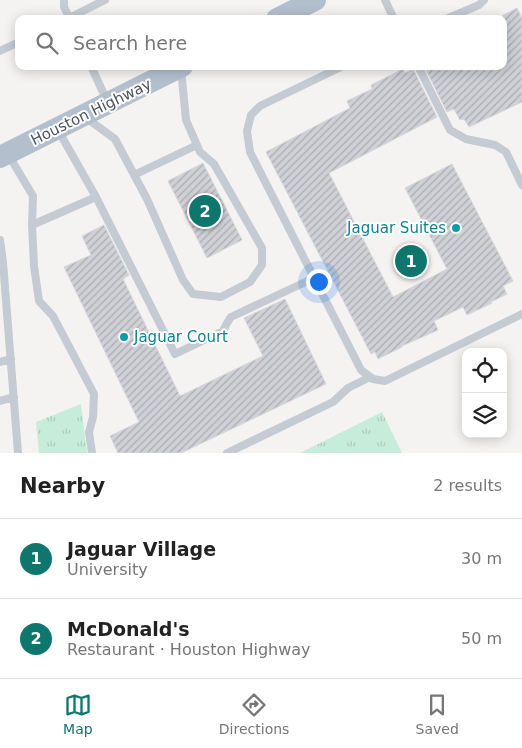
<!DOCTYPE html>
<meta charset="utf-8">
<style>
body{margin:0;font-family:"DejaVu Sans",sans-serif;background:#f2f2f2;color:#222}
.controls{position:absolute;right:15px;bottom:15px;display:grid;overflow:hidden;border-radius:10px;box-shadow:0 2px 12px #0003}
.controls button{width:45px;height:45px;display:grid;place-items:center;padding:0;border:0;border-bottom:1px solid #e0e0e0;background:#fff;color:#222;font:25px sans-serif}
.you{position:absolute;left:318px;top:281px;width:18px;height:18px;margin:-12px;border:4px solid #fff;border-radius:50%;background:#1a73e8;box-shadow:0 0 0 8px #1a73e833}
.badge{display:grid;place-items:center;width:32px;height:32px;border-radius:50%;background:#0f766e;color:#fff;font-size:16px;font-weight:700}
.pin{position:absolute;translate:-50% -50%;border:2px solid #fff;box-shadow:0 1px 5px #0006}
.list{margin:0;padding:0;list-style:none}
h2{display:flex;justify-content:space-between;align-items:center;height:65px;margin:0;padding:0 20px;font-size:21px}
h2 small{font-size:16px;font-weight:400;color:#767676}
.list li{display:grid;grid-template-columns:32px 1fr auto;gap:15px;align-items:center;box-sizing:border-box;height:80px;padding:0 20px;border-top:1px solid #e0e0e0}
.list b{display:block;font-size:19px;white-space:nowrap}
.list p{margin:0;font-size:16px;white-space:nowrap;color:#767676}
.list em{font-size:16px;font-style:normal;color:#767676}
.icon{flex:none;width:28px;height:28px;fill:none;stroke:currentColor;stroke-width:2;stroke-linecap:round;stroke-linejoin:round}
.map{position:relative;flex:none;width:522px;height:453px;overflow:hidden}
.search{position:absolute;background:#fff;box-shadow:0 2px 12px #0003;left:15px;right:15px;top:15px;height:55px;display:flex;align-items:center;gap:12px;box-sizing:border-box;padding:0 18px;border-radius:10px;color:#767676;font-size:19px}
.sheet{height:225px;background:#fff}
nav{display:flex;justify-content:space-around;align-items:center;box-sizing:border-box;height:70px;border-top:1px solid #e0e0e0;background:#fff;font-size:14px;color:#767676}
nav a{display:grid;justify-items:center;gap:2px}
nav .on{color:#0f766e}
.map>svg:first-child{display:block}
</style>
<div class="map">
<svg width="522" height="453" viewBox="0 0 522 453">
<defs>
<pattern id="grass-tufts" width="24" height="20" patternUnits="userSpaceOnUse" patternTransform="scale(1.25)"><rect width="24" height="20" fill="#c5edd9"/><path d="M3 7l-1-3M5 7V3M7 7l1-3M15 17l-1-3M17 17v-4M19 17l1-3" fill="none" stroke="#abcdbd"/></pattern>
<pattern id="building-hatch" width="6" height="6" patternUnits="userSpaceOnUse" patternTransform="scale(1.25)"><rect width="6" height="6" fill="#d0d1d6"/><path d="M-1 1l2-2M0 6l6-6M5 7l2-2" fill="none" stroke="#abacb1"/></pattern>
</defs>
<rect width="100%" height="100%" fill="#f4f3f2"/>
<path fill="url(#grass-tufts)" d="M81,404l6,49h-48l-3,-31z
M382,412l20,41h-102z"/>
<path fill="url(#building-hatch)" stroke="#d7d8dd" d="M517,8l5,10v84l-53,25 -5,-8 -4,1 -6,-11 -7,3 -23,-46h79v-51z
M403,69l2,4 8,-4 24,48 -108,56 64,124 54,-28 -42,-81 47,-24 61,117 -10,5 4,8 -16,8 1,1 -25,12 -4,-8 -29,14 4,9 -36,16v1l-24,12 -3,-7 -4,2 -105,-202 84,-44 -3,-7 25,-12 -1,-4z
M203,163l39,77 -35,18 -39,-77z
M104,225l25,50 -6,4 57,117 83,-40 -19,-38 41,-19 41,85 -145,69h-63l-8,-17 29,-14 -75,-155 27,-12 -9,-19z"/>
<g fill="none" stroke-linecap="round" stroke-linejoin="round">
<path stroke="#c4cbd2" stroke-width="8" d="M64,0v7l6,12
M385,0l9,19
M67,19l38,-19
M446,19l33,-14 5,-5
M0,51l19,-9
M91,66l16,35
M343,66l-83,40 -9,9 -4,16 3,21 111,218 12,9 12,2 137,-67
M418,66l32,64 16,9 29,6 11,7 16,33
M85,117l30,22 32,60 36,81 10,14 28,3 29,-15 12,-17v-17l-48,-84 -14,-12 -14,-32 -5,-51
M58,130l38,67 79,157 48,-23 4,-8 4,-6 83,-39
M8,154l25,42 -1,29 2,41 5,35 14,15 41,78 -1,23 -4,15 3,21
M134,175l63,-30
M32,225l64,-28
M0,240l3,22 15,191
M0,362l11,-3
M0,401l14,-4
M227,453l106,-51 15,-14 22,-11"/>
<path stroke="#b4bfce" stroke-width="22" d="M277,19l38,-19
M0,157l182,-91"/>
</g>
<g fill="#0f9aa8" stroke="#fff" stroke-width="2">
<circle cx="456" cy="228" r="5"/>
<circle cx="124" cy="337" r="5"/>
</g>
<g text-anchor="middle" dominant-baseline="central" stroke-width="4" stroke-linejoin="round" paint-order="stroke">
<g font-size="15" fill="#4b535e" stroke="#fff">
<text transform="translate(91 112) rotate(-26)">Houston Highway</text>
</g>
<g font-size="15" fill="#0d838f" stroke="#fff" text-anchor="end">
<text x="446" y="228">Jaguar Suites</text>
<text x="134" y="337" text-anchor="start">Jaguar Court</text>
</g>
</g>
</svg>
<div class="controls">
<button><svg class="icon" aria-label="locate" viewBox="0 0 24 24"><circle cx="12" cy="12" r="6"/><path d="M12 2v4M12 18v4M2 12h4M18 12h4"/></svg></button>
<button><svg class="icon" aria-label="layers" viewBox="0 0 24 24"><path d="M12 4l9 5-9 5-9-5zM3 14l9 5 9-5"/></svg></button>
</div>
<div class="you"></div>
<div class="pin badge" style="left:411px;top:261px">1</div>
<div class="pin badge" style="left:205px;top:211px">2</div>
<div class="search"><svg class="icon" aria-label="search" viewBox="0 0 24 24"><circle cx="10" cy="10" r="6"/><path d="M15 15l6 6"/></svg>Search here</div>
</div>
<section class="sheet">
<h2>Nearby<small>2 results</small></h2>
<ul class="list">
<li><span class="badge">1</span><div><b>Jaguar Village</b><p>University</p></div><em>30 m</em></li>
<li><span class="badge">2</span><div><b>McDonald's</b><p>Restaurant · Houston Highway</p></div><em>50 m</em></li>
</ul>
</section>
<nav>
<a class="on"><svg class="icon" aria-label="map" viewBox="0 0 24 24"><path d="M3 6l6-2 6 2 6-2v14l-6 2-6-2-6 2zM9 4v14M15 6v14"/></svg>Map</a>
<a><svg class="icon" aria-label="directions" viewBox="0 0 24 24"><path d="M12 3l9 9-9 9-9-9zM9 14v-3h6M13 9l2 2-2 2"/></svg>Directions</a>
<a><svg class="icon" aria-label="saved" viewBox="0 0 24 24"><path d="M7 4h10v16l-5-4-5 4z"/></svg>Saved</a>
</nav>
